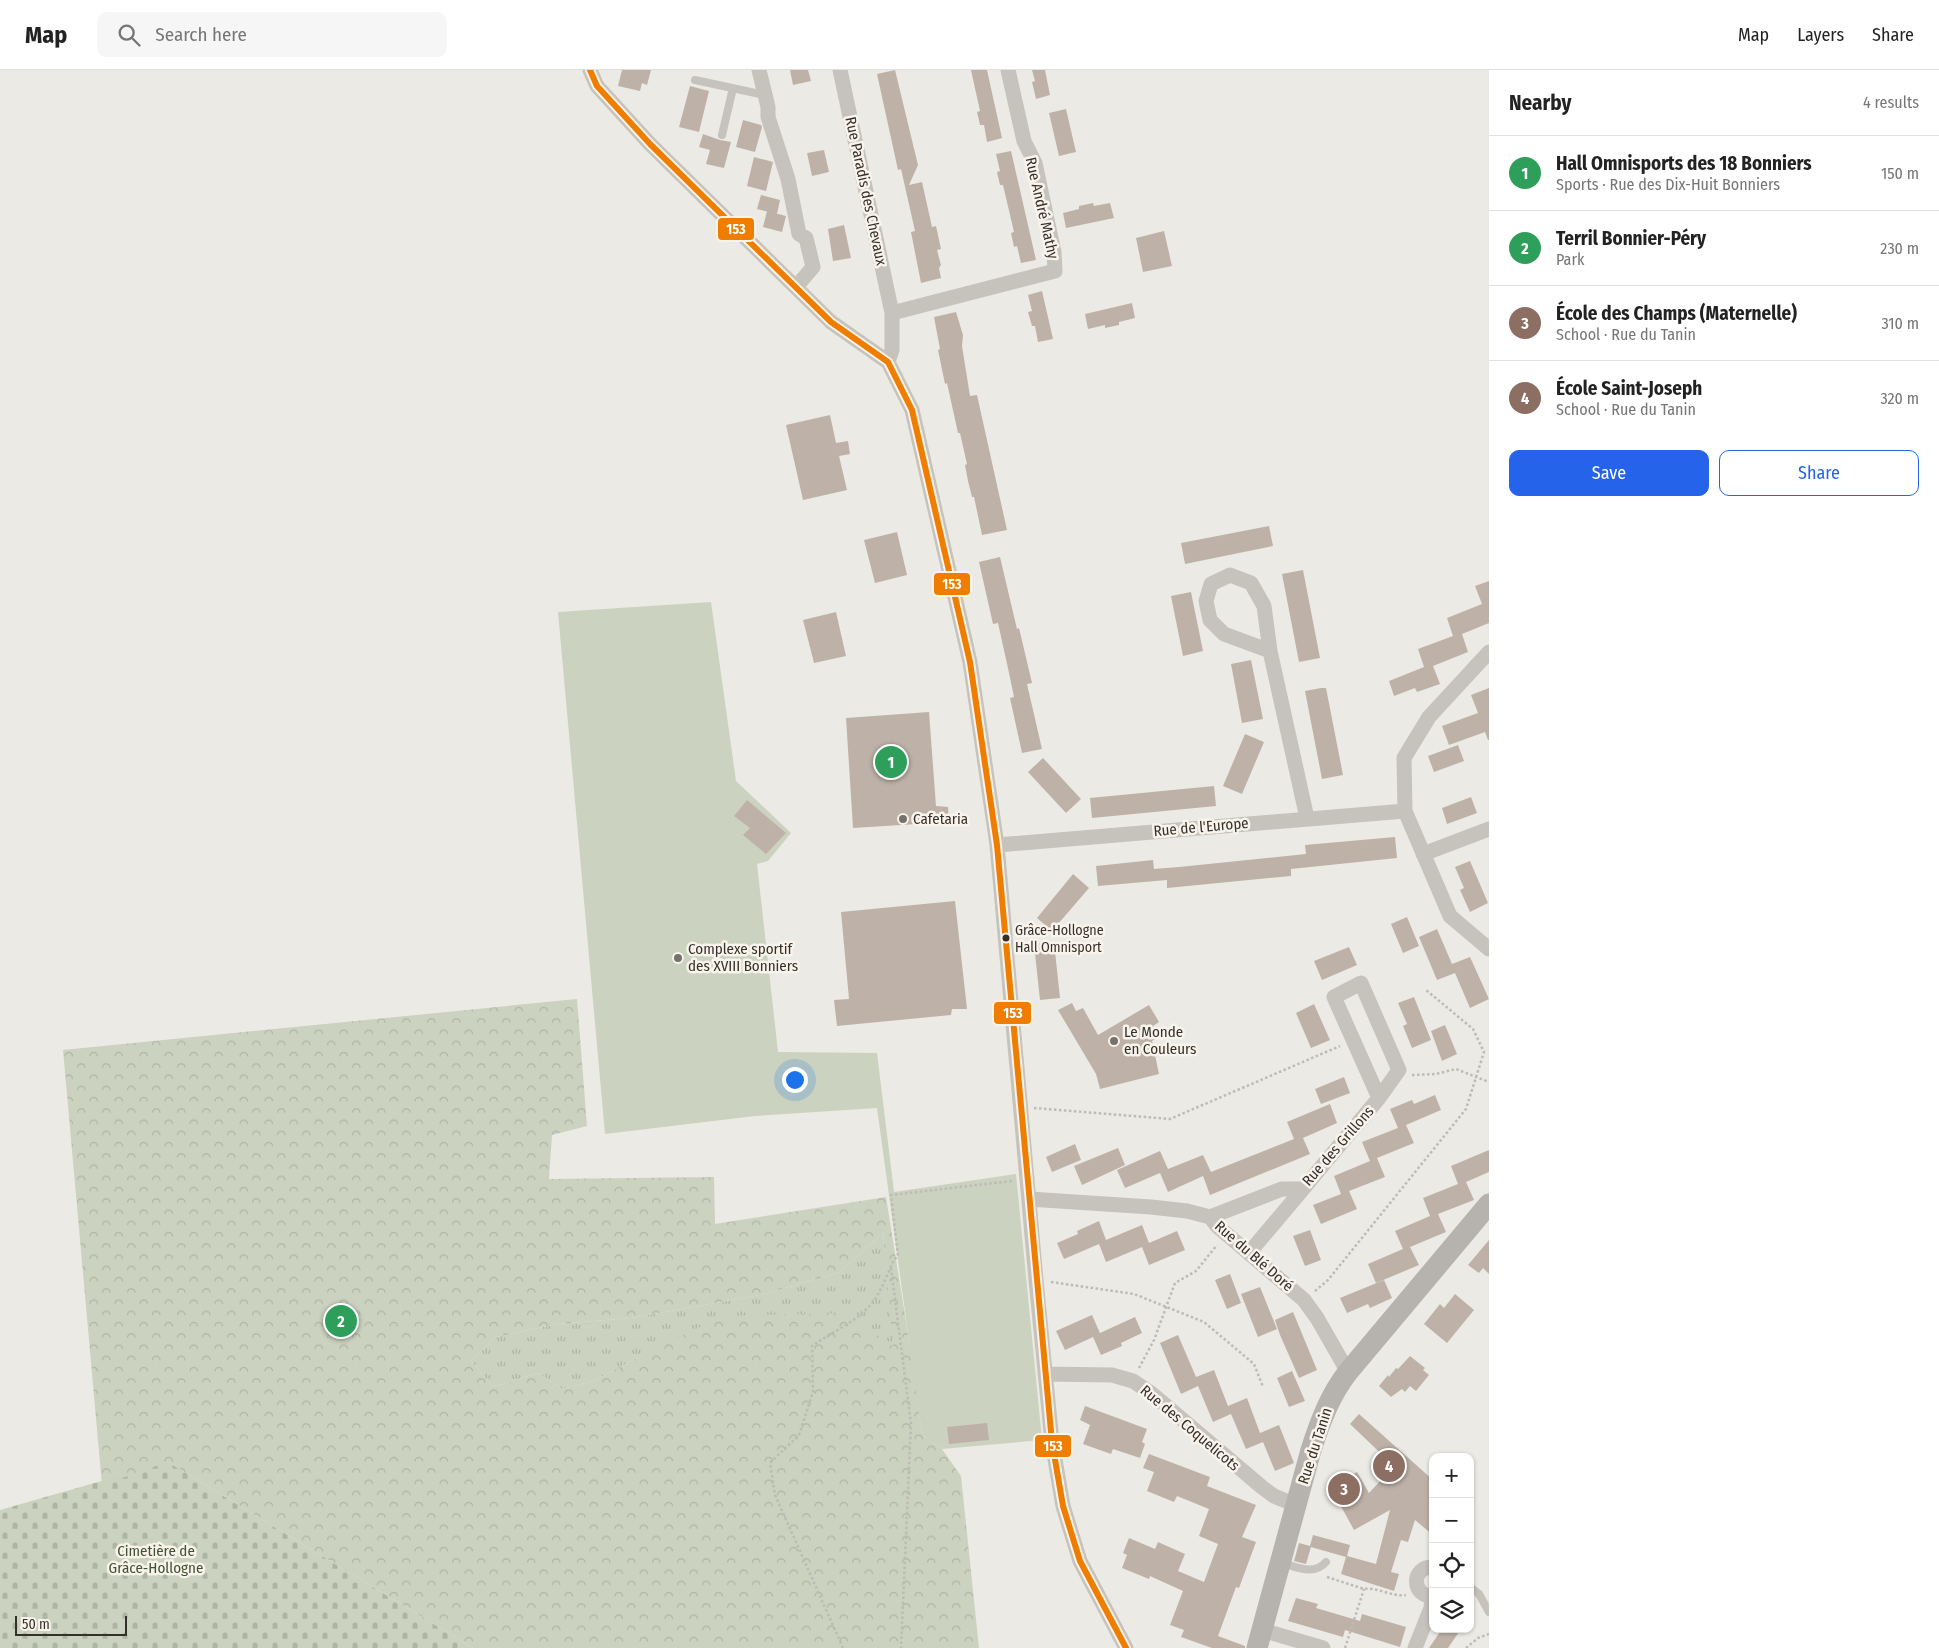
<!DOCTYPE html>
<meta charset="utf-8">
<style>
body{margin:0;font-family:"Fira Sans Condensed",sans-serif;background:#f6f6f6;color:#222}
.controls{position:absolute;right:15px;bottom:15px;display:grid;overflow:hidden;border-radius:10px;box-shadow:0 1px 4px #0004}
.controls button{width:45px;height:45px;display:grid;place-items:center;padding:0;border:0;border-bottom:1px solid #e0e0e0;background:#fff;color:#222;font:25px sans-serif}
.scale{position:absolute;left:15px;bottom:12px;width:112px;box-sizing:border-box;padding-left:5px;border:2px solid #36302a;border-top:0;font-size:14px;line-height:18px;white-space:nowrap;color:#36302a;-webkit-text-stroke:4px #f8f4ec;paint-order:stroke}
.you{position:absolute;left:794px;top:1009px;width:18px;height:18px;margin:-12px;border:4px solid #fff;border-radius:50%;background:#1a73e8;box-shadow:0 0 0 8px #1a73e833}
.badge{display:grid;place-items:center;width:32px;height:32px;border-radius:50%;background:#2563eb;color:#fff;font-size:16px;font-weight:700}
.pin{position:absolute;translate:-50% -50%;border:2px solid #fff;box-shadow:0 1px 5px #0006}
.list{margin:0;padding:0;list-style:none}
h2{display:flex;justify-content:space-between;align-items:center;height:65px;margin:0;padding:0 20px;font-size:21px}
h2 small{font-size:16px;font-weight:400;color:#767676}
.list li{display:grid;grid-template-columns:32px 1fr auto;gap:15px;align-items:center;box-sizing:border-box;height:75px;padding:0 20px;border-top:1px solid #e0e0e0}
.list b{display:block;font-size:19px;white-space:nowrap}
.list p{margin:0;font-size:16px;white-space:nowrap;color:#767676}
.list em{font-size:16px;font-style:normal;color:#767676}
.actions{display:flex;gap:10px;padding:15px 20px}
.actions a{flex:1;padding:11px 0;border:1px solid #2563eb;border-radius:10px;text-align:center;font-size:18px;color:#2563eb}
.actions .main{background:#2563eb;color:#fff}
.icon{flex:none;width:28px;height:28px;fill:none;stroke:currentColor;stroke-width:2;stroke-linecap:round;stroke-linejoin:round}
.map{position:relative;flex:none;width:1489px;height:1578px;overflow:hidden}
header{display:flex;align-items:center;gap:30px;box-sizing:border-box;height:70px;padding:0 25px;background:#fff;border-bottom:1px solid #e0e0e0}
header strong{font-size:24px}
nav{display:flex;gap:28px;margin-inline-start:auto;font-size:18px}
.search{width:350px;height:45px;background:#f6f6f6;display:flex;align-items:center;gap:12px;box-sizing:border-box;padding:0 18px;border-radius:10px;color:#767676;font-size:19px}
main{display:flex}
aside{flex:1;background:#fff}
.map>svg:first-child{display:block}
</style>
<header>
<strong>Map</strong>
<div class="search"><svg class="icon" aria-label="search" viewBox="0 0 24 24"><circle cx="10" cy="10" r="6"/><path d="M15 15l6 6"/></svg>Search here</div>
<nav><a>Map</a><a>Layers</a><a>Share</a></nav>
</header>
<main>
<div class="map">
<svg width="1489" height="1578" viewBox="0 0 1489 1578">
<defs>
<pattern id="grass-tufts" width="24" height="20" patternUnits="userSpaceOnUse" patternTransform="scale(1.25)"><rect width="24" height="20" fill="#cbd2bf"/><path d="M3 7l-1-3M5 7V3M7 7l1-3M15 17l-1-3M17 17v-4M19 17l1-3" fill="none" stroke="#afb5a4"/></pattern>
<pattern id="cemetery-stones" width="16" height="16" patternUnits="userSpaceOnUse" patternTransform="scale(1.25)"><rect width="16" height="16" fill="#cbd2bf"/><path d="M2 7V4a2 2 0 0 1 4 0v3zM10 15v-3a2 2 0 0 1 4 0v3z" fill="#afb5a4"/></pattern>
<pattern id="park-crowns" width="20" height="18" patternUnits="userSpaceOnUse" patternTransform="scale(1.25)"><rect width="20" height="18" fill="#cbd2bf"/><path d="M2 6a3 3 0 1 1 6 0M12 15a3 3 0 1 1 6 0" fill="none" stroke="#afb5a4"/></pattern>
</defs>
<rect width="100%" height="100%" fill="#eceae4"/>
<path fill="url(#grass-tufts)" d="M883,1163l11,113 -251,9 -50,26 -31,8 -24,-16 -45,14 -22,-26 25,-24 61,-13 74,-6 134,-24 75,-22z"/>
<path fill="url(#cemetery-stones)" d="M168,1392l305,186h-473v-138z"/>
<path fill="url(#park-crowns)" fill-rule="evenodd" d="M577,929l10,127 -35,9 -3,44 165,-2 1,47 171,-27 27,168 9,70 20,14 19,27 18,172h-506l-305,-186 -66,23 -39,-435zM883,1163l10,113 -48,-33 -123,3 -79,39 -50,26 -31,8 -24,-16 -45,14 -22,-26 25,-24 61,-13 74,-6 134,-24 75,-22z"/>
<path fill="#cbd2bf" d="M711,532l25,179 55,52 -23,28 -11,3 21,188 99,1 17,139 122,-18 26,266 -100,9 -20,-14 -45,-327 -122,8 -150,18 -47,-522z"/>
<path fill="#beb2a8" d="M622,0h29l-4,15 -5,-2 -2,8 -22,-5z
M790,0h18l3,11 -18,4z
M895,0l23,95 -9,20 13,-3 10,45 4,-1 5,23 -4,1 4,15 -2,3 2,10 -20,5 -10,-51 4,-1 -14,-62 -3,1 -21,-96z
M971,0h16l15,68 -15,4 -3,-17h-4l-3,-13 3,-1z
M1032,0h13l5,25 -14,4 -4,-17 3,-1z
M690,16l19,5 -10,41 -20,-5z
M1066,39l10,43 -17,4 -10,-43z
M743,50l18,5 1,2 -7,25 -19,-5z
M703,64l17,6 11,2 -7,26 -18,-4 4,-14 -11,-3z
M824,80l5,22 -17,4 -5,-23z
M1011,81l25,109 -15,3 -4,-17 -3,1 -3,-14 3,-1 -11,-47h-3l-3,-13 3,-1 -4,-17z
M754,87l19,5 -7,29 -19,-5z
M761,125l19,5 -3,14 -20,-5z
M1093,133l1,3 16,-3 4,15 -48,10 -3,-15 16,-4v-3z
M767,141l19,5 -4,16 -19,-5z
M844,155l7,33 -18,3 -5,-32z
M1164,161l8,35 -29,6 -7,-34z
M1042,221l11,48 -15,3 -3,-16h-3l-4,-14 4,-1 -4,-16z
M1132,233l3,15 -16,4v3l-14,3v-3l-17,4 -3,-15z
M956,242l7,23 -1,11 8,50 7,-1 30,135 -25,5 -8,-38h-2l-4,-16 -3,-16 2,-1 -7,-31h-2l-11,-50 -2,1 -7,-34 2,-1 -6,-32z
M830,345l6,28 12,-2 2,13 -11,2 8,34 -44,10 -17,-75z
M1269,456l4,20 -88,18 -4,-21z
M897,462l10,43 -32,8 -11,-43z
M1000,487l17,72 2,-1 13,55 -5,1 15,65 -20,4 -12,-55 4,-1 -5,-24 -11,-50 -5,1 -14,-62z
M1303,500l17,88 -21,4 -17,-88z
M1489,511v42l-27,11 6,18 -35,14 7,18 -23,8 -2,-4 -21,8 -5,-15 35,-14 -6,-18 35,-13 -6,-18 35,-14 -7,-18z
M1191,522l12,59 -20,5 -12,-60z
M836,542l10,44 -32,7 -11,-43z
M1251,590l12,59 -21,4 -11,-59z
M1321,618h5l17,87 -21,4 -17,-88z
M1489,618v52h-1l-3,-8 -36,13 -7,-19 36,-13 -7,-18z
M929,642l7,94 12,1 1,15 -96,6 -7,-110z
M1245,664l19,8 -22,52 -19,-8z
M1458,675l6,16 -30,11 -6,-16z
M1043,688l38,41 -15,14 -38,-41z
M1214,716l2,20 -124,12 -2,-20z
M1471,727l6,16 -30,11 -5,-16z
M747,730l39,33 -20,21 -23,-19 7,-7 -16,-12z
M1395,767l2,21 -106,11v7l-124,12v-8l-69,6 -2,-20 57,-6 1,9 25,-2 127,-13 -1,-9z
M1470,791l18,42 -18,9 -10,-22 4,-2 -9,-21z
M1073,804l16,14 -37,43 -15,-13z
M955,831l12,108h-15l-1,6 -114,11 -3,-26 15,-1 -8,-87z
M1407,847l12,29 -16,7 -12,-29z
M1437,859l15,35 18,-7 19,42 -19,9 -15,-35 -18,7 -18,-43z
M1054,872l6,56 -20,2 -6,-56z
M1349,877l8,18 -35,15 -8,-19z
M1414,927l17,43 -19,8 -9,-22 4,-2 -9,-21z
M1072,933l4,8 7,-3 15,27 51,-30 10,17 -6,4 6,10 -7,5 7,33 -59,15 -4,-15 -38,-64z
M1314,934l16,36 -19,8 -15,-35z
M1445,955l12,29 -15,7 -11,-30z
M1344,1007l6,16 -29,11 -6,-15z
M1435,1025l6,15 -35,15 8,18 -37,15 8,19 -36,14 8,18 -36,15 -8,-19 28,-11 -7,-18 36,-15 -8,-19 36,-14 -8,-19 22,-9 2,4z
M1330,1034l7,19 -34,15 7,16 -100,41 -7,-19 -35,16 -8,-19 -35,15 -8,-18 43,-19 8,18 35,-14 8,17 83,-33 -7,-17z
M1075,1074l6,16 -29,12 -6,-15z
M1118,1078l7,17 -43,20 -8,-19z
M1489,1080v22l-23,10 8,18 -36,14 8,18 -36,15 9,18 -43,18 -8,-19 35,-15 -8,-18 35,-15 -7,-18 35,-14 -7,-18z
M1099,1151l7,19 36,-15 7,18 28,-12 8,19 -36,15 -7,-18 -36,15 -7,-18 -35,15 -7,-16 21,-9 -1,-3z
M1310,1160l11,30 -16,6 -12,-30z
M1489,1170v34l-6,-6 -4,5 -11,-8z
M1230,1204l11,29 -14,6 -12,-29z
M1384,1210l8,18 -22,10 -2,-4 -21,9 -7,-15z
M1260,1217l17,42 -19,8 -17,-43z
M1455,1224l19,16 -27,33 -23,-19 16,-20 4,4z
M1293,1242l24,58 -18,8 -19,-43 -5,-15z
M1092,1245l8,18 35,-16 7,16 -21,10 1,3 -21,9 -8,-18 -28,13 -9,-19z
M1178,1265l18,42 18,-7 14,36 19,-8 13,35 19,-8 15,38 -19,8 -12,-29 -17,7 -15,-35 -18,8 -15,-36 -17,8 -21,-51z
M1410,1286l15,12 -2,2 6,5 -13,16 -6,-5 -5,6 -3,-3 -11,8 -12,-11 9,-11 1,2 7,-9 2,1z
M1292,1301l13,30 -16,6 -12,-29z
M1085,1336l62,23 -5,13 3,2 -5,14 -27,-9 -2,5 -28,-10 7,-19 -10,-5z
M1359,1344l74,66v55l-18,-15 -7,22 -7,-2 -10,32 8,2 -5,17 -53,-17 5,-17 -35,-10 -5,17 -12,-3 5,-18 11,3 3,-11 37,10 -3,11 29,8 14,-54 -36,20 -24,-44 27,-14 12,21 25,-27 -44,-42z
M987,1353l2,17 -40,4 -2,-17z
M1149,1384l61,23 -3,9 49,19 -14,32 14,5 -17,46 -3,-1 -18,49 27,10v2h-33l-31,-11 3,-7 -14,-5 13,-34 -33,-15 -1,3 -27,-11 5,-13 -4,-2 6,-15 26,11 3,-7 27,12 -7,17 26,11 14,-38 -19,-8 10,-27 -32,-13 -3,6 -27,-11 7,-19 -11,-4z
M1296,1528l22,6 -2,4 44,13 2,-7 44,13 -6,20 -55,-17 -2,7 -55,-16z
M1442,1559h19l-13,19h-19z"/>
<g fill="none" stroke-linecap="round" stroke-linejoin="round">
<path stroke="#bebab5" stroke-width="2.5" stroke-dasharray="2.5 2.5" stroke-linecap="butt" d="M1412,1005l24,-1 20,-5 33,13
M1034,1038l136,11 170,-73
M891,1198l20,156 -10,224
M1051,1212l83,12 70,28 50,42 9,23
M1315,1221l13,-11 138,-171 18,-57 -11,-23 -47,-39
M1139,1298l15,-28 21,-57 21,-12 21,-26
M1327,1507l37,12c14,-2 27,8 42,6
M843,1578l-68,-153 -5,-32 29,-28 14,-43 -1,-46c21,-15 48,-25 63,-47 8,-12 13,-27 19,-39l4,-4 -7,-61 121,-14
M1345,1578l19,-59
M1466,1578l12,-10 11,-4"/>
<path stroke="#c6c2bc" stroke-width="8" d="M695,10l70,15
M722,65l11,-47
M1282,1493c15,4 32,13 44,-1
M1470,1517l9,7 10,18"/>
<path stroke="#c6c2bc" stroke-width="15" d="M590,0l7,16 53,58 181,178 57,40 24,48 58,252 27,183 39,435 16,162 11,64 17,55 46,87
M759,0l9,37v10l20,62 11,55 7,4 7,29 -17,20
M840,0l52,243v37l-4,12
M892,243l163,-42 -1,-19 -19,-89 -11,-22 -16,-71
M1270,581l-46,-17 -14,-14 -4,-19 5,-17 19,-9 21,8 13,23 6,45 37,167
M1489,582l-60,65 -25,41 1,53 45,105 39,33
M997,775l408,-34
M1423,784l66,-25
M1029,1129l122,8 36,4 23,6 7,9 87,74 13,18 31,54
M1210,1147l72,-28h21l76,-91 20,-28 -38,-87 -27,14 45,101
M1249,1183l54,-64
M1045,1304l67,1 21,6 18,12 112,95 11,8 22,9
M1433,1497c-22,-1 -22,30 0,29
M1262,1560l61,18
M1415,1578l16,-40 1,-12"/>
<path stroke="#b6b2ad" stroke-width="21" d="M1257,1578l54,-198c9,-28 19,-55 37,-78l141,-168"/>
<g stroke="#f8f4ec" stroke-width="10">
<path id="bus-1" d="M590,0l7,16 53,58 181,178 57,40 24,48 58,252 27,183 55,597 11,64 17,55 46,87"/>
</g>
<use href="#bus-1" stroke="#ef7d00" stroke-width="6"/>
</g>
<g fill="#76716b" stroke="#f8f4ec" stroke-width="2">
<circle cx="903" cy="749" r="5"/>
<circle cx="678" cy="888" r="5"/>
<circle cx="1114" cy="971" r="5"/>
</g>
<circle fill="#36302a" stroke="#f8f4ec" stroke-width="2" cx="1006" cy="868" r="4.5"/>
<g text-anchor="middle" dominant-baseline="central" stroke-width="5" stroke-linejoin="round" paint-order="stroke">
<g font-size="14" fill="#36302a" stroke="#f8f4ec" text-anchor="start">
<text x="1015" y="860">Grâce-Hollogne<tspan x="1015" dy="17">Hall Omnisport</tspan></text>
</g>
<g font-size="15" fill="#36302a" stroke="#f8f4ec">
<text transform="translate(866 121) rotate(78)">Rue Paradis des Chevaux</text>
<text transform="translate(1042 138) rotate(77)">Rue André Mathy</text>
<text transform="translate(1201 757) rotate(-5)">Rue de l'Europe</text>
<text transform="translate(1338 1076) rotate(-49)">Rue des Grillons</text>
<text transform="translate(1254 1186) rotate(41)">Rue du Blé Doré</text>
<text transform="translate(1190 1358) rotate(40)">Rue des Coquelicots</text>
<text transform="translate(1315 1376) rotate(-72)">Rue du Tanin</text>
</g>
<g font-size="15" fill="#36302a" stroke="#f8f4ec" text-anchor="start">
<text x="913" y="749">Cafetaria</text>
<text x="688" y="879">Complexe sportif<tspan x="688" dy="17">des XVIII Bonniers</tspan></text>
<text x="1124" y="962">Le Monde<tspan x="1124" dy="17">en Couleurs</tspan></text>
</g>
<g font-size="15" fill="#415231" stroke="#f8f4ec">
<text x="156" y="1481">Cimetière de<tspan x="156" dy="17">Grâce-Hollogne</tspan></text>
</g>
</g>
<g stroke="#f8f4ec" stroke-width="2">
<rect x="717" y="147" width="38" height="24" rx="5" fill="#ef7d00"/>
<rect x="933" y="502" width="38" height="24" rx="5" fill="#ef7d00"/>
<rect x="993" y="931" width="39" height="24" rx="5" fill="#ef7d00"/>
<rect x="1034" y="1364" width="38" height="24" rx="5" fill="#ef7d00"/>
</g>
<g font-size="14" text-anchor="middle" font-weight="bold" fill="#fff">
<text x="736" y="164">153</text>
<text x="952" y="519">153</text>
<text x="1013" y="948">153</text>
<text x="1053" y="1381">153</text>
</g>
</svg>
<div class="controls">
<button>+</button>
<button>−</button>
<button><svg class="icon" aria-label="locate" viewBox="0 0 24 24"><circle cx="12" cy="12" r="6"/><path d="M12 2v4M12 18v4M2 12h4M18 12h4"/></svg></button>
<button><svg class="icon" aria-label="layers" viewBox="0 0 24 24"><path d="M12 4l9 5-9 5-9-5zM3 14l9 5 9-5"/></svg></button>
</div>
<div class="scale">50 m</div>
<div class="you"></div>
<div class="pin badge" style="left:891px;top:692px;background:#2e9e5b">1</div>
<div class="pin badge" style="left:341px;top:1251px;background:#2e9e5b">2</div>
<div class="pin badge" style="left:1344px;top:1419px;background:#8d6e63">3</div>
<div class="pin badge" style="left:1389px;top:1396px;background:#8d6e63">4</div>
</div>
<aside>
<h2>Nearby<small>4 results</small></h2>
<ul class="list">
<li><span class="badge" style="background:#2e9e5b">1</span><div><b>Hall Omnisports des 18 Bonniers</b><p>Sports · Rue des Dix-Huit Bonniers</p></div><em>150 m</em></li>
<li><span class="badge" style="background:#2e9e5b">2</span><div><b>Terril Bonnier-Péry</b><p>Park</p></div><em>230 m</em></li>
<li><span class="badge" style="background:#8d6e63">3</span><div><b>École des Champs (Maternelle)</b><p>School · Rue du Tanin</p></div><em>310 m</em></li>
<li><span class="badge" style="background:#8d6e63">4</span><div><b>École Saint-Joseph</b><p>School · Rue du Tanin</p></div><em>320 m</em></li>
</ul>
<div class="actions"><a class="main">Save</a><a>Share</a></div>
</aside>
</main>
